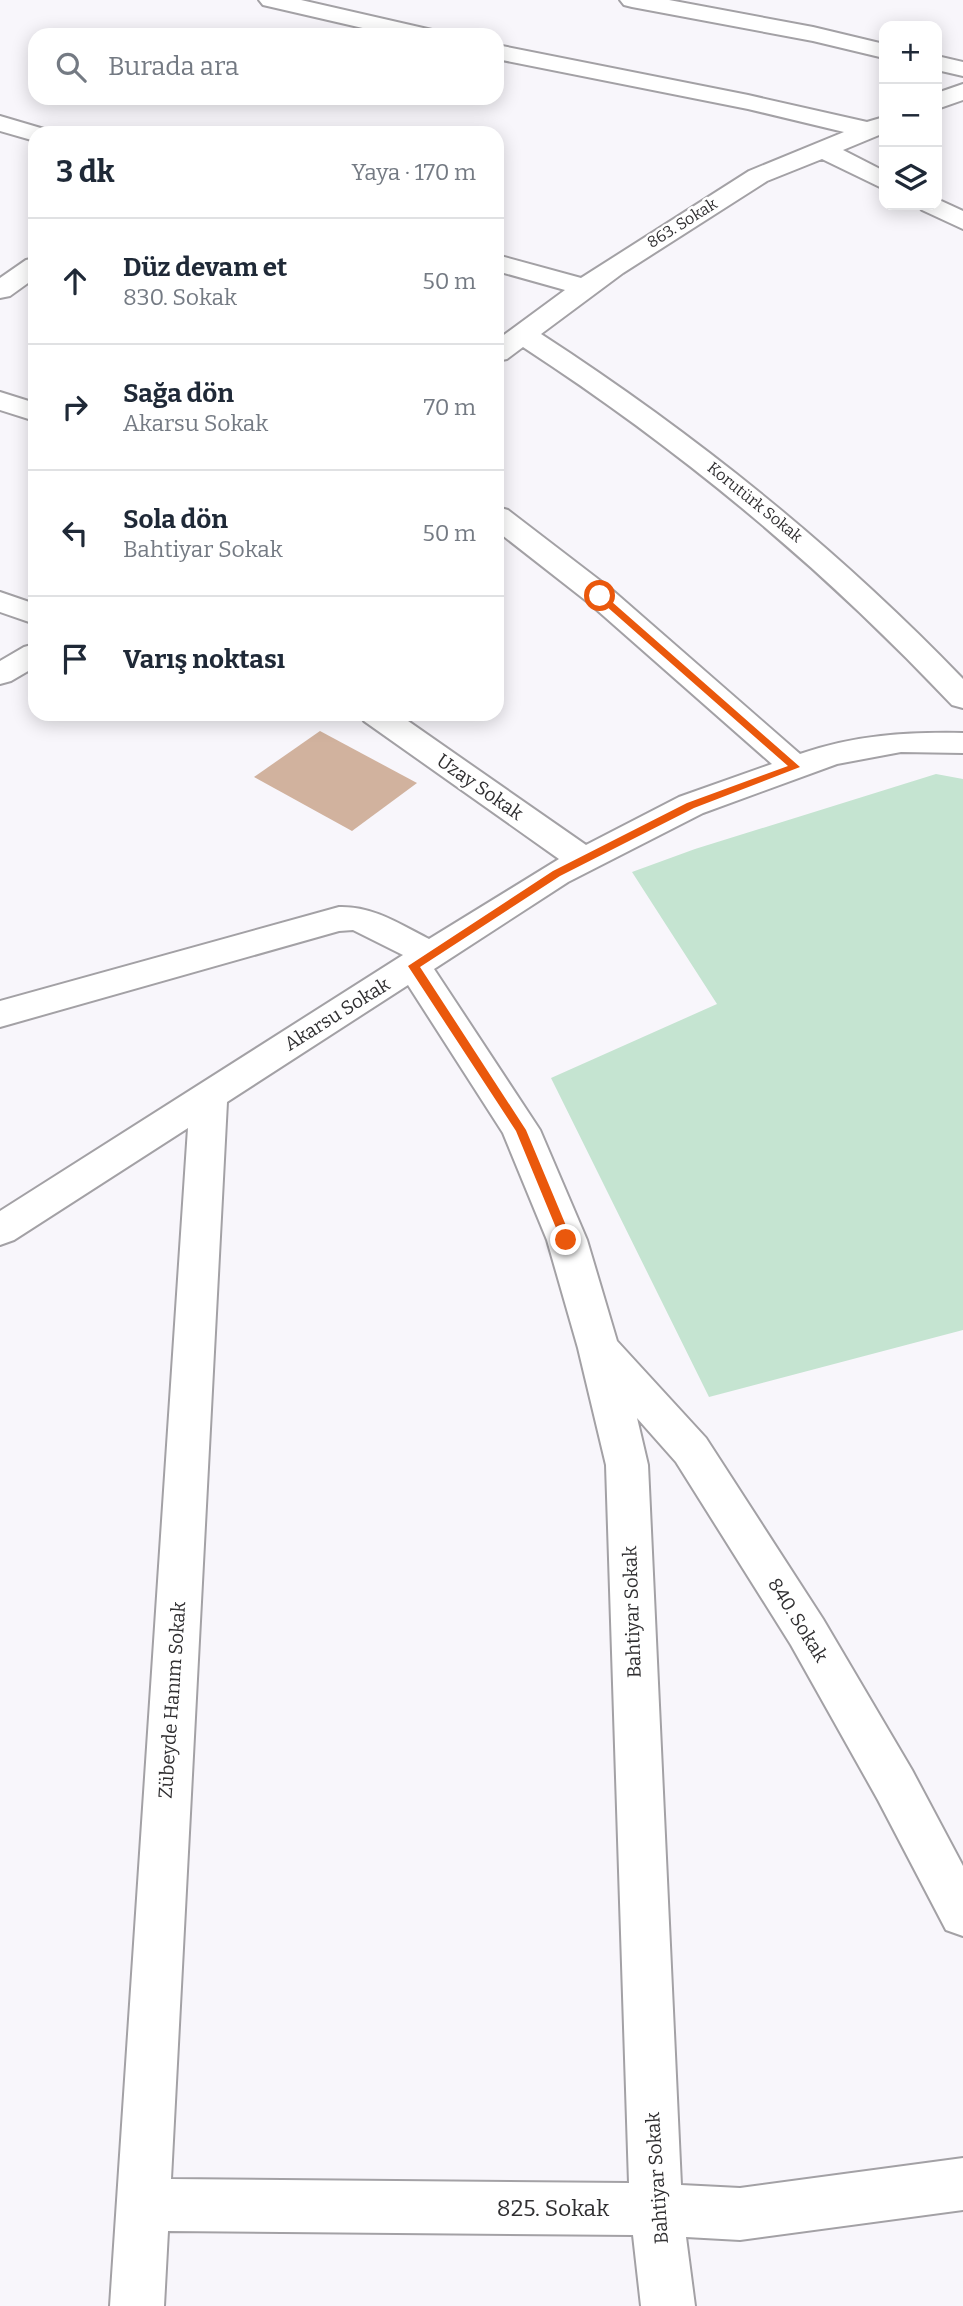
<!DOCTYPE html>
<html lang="tr">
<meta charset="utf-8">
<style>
body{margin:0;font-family:Bitter,serif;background:#f2f2f3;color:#1f2937}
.controls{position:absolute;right:21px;top:21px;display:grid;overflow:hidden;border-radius:14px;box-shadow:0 4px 18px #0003}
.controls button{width:63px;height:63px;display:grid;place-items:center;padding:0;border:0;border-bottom:2px solid #e0e1e3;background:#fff;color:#1f2937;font:35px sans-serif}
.stop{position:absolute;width:21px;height:21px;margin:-16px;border:5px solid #ea580c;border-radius:50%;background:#fff}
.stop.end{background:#ea580c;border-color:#fff;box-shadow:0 2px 7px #0008}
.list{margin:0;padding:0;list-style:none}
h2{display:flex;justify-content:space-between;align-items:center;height:91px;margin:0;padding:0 28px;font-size:30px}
h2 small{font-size:23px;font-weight:400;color:#747a83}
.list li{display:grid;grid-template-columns:46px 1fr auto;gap:21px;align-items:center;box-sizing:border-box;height:126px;padding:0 28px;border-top:2px solid #e0e1e3}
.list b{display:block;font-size:26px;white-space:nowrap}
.list p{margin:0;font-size:23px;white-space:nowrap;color:#747a83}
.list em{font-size:23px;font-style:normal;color:#747a83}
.icon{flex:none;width:38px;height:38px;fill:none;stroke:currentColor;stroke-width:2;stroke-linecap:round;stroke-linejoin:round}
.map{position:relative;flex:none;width:963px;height:2306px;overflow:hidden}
.search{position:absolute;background:#fff;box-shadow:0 4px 18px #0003;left:28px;top:28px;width:476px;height:77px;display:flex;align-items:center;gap:18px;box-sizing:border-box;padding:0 24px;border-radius:21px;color:#747a83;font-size:26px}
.panel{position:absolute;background:#fff;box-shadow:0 4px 18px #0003;left:28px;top:126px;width:476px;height:595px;border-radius:21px}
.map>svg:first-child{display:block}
</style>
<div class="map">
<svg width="963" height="2306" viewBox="0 0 963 2306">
<rect width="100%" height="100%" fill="#f8f6fb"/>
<path fill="#c5e4d1" d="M936,774l27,5v551l-254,67 -158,-319 166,-74 -85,-132 63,-23z"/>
<path fill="#d1b29e" d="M320,731l97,52 -65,48 -98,-54z"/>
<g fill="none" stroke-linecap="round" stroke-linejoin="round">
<g stroke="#a3a1a5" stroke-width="4">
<path id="minor" d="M259,0h42l131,30 4,5h-43l-130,-30z
M620,0h49l144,27 71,17v14l-71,-17 -181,-34 -8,-2z
M497,45l251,50 119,27 17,-5v16l-41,17 41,21v18l-62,-30 -55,22 -144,92 -82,61c154,100 295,213 422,345v29l-11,-3c-129,-137 -271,-255 -429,-358l-16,12 -10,2v-21l68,-50 -68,-19v-16l84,23 168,-107 95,-39 -96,-23 -251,-50z
M937,56l26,6v14l-26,-6z
M963,84v16l-26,9v-16z
M0,116l44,13 3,4h-12v8l-35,-10z
M937,199l26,12v18l-41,-19 -4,-5h19z
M35,258v20l-25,18 -10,2v-20l26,-18z
M0,392l35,11v18l-35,-11z
M497,507l11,3 103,79 189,165c55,-19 106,-22 163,-21v20l-62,-1 -64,12 -134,49 -135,69 -134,87 106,161 47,110 30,101 89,97 117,181 89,151 51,96v70l-17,-6 -68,-130 -87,-155 -115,-183 -39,-44 11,47 33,720 59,3 223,-30v52l-223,30 -54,-3 9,69h-54l-8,-71 -465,-4 -4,75h-54l78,-1178 -174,112 -14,5v-34l403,-256 -50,-25 -14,1 -339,96v-26l339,-94c34,-1 61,17 90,32l130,-80 -195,-138 -4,-7h38l188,131 93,-48 93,-33 -183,-161 -92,-72zM408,985l95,148 44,107 31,108 28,117 23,718 -458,-4 56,-1077z
M0,592l35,12v20l-35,-12z
M35,644v23l-24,14 -11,3v-23l24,-14z"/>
</g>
<use href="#minor" fill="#fff" fill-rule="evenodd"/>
</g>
<path fill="#ea580c" d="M597,594h6l197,173 -106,41 -134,68 -140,91 106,163 46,110 -6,4 -5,-4 -45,-109 -108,-165 145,-95 134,-68 101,-37 -191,-168z"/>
<g text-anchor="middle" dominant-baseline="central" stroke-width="5" stroke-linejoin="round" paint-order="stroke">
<g font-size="16" fill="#302f31" stroke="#fff">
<text transform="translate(682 223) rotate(-32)">863. Sokak</text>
<text transform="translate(755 502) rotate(39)">Korutürk Sokak</text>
</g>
<g font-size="19" fill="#302f31" stroke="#fff">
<text transform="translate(480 787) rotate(35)">Uzay Sokak</text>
<text transform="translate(337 1014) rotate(-32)">Akarsu Sokak</text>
<text transform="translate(632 1612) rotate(-92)">Bahtiyar Sokak</text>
<text transform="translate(798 1620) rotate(58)">840. Sokak</text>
<text transform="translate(172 1700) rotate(-86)">Zübeyde Hanım Sokak</text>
<text transform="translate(657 2178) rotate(-94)">Bahtiyar Sokak</text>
</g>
<g font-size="23" fill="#302f31" stroke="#fff">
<text x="553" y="2208">825. Sokak</text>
</g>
</g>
</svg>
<div class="controls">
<button>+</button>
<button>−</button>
<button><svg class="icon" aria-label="layers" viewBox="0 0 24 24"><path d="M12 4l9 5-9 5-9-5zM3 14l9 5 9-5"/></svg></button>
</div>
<div class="stop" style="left:600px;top:596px"></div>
<div class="stop end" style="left:566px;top:1240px"></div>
<div class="search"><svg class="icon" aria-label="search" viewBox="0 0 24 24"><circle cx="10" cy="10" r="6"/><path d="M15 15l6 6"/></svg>Burada ara</div>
<section class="panel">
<h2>3 dk<small>Yaya · 170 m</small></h2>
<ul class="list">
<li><svg class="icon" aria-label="ahead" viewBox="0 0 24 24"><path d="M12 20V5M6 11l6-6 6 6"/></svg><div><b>Düz devam et</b><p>830. Sokak</p></div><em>50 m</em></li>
<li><svg class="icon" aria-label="right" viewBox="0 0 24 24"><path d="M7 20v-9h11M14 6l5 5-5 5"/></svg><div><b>Sağa dön</b><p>Akarsu Sokak</p></div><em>70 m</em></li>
<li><svg class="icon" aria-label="left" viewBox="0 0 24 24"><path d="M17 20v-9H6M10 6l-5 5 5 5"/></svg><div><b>Sola dön</b><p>Bahtiyar Sokak</p></div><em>50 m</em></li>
<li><svg class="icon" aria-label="arrive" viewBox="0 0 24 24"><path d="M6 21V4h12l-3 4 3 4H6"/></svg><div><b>Varış noktası</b></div></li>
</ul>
</section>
</div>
